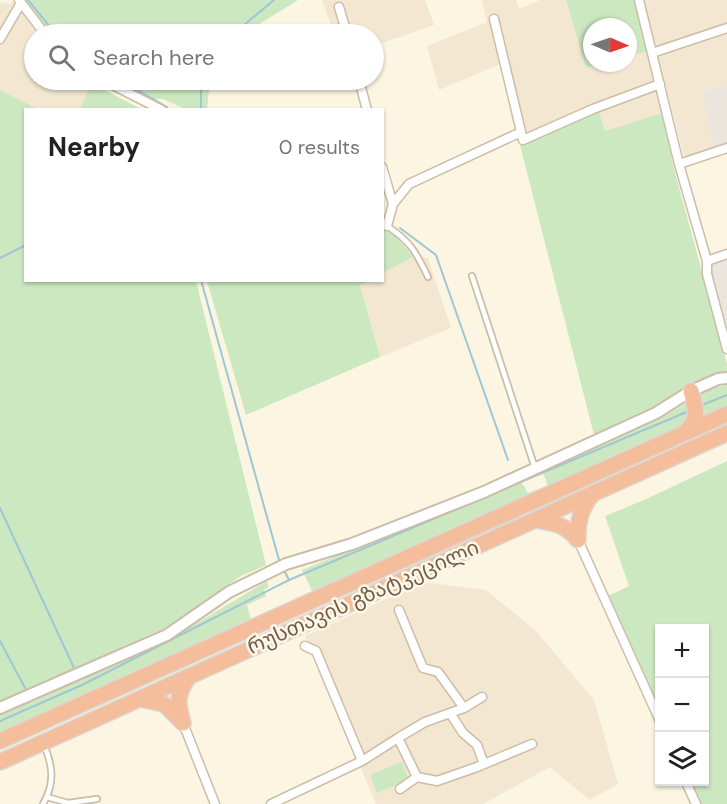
<!DOCTYPE html>
<meta charset="utf-8">
<style>
body{margin:0;font-family:"DM Sans","Noto Sans Georgian",sans-serif;background:#f2f2f2;color:#222}
.controls{position:absolute;right:18px;bottom:18px;display:grid;overflow:hidden;border-radius:0px;box-shadow:0 2px 4px #0004}
.controls button{width:54px;height:54px;display:grid;place-items:center;padding:0;border:0;border-bottom:2px solid #e0e0e0;background:#fff;color:#222;font:30px sans-serif}
.compass{position:absolute;left:583px;top:18px;width:54px;height:54px;border-radius:50%;background:#fff;box-shadow:0 2px 4px #0004;rotate:92deg}
.list{margin:0;padding:0;list-style:none}
h2{display:flex;justify-content:space-between;align-items:center;height:78px;margin:0;padding:0 24px;font-size:26px}
h2 small{font-size:20px;font-weight:400;color:#767676}
.icon{flex:none;width:33px;height:33px;fill:none;stroke:currentColor;stroke-width:2;stroke-linecap:round;stroke-linejoin:round}
.map{position:relative;flex:none;width:727px;height:804px;overflow:hidden}
.search{position:absolute;background:#fff;box-shadow:0 2px 4px #0004;left:24px;top:24px;width:360px;height:66px;display:flex;align-items:center;gap:15px;box-sizing:border-box;padding:0 21px;border-radius:33px;color:#767676;font-size:22px}
.panel{position:absolute;background:#fff;box-shadow:0 2px 4px #0004;left:24px;top:108px;width:360px;height:174px;border-radius:0px}
.map>svg:first-child{display:block}
</style>
<div class="map">
<svg width="727" height="804" viewBox="0 0 727 804">
<rect width="100%" height="100%" fill="#fbf5e2"/>
<path fill="#f3e7d1" d="M14,0l25,34h-5v46h52l5,3 -11,26h-42l-38,-18v-89l10,2z
M322,0h103l9,25 -60,21v-12h-40z
M482,0h34l3,9 21,-9h26l20,68 19,-5h23v-7l20,-5 14,62 -57,18 -6,-20 -79,34 -20,-81 -61,26 -12,-44 60,-24z
M643,0h84v85l-25,7 14,64 -29,11z
M413,257l15,1 23,70 -71,29 -20,-72 8,-4 14,-1 1,-7z
M424,582l62,8 50,41 58,69 24,84 -28,16 -40,-33 -67,37h-107l-71,-168z"/>
<path fill="#eae5dd" d="M727,85v67l-11,4 -14,-64z
M727,258v75l-18,-68z"/>
<path fill="#cce8c1" d="M23,0h275l-55,34h-195z
M566,0h69l13,51 -20,5v-29h-36v36h13l-19,5z
M110,80h100l-3,29h-22l-22,-10h-15z
M91,83l50,26h-61z
M0,90l38,19 -12,1v170l170,1 70,284 -25,11 -74,51 -43,19 -28,18 -96,39z
M599,111l6,20 57,-18 12,56 53,195v9c-28,-1 -50,25 -73,37 -19,10 -40,17 -60,25l-74,-290z
M382,229l14,7 17,21 -30,16z
M207,281h161l-8,4 20,72 -134,58z
M727,385v26l-414,182 -11,-23 218,-90 8,13 20,-7 -6,-16 128,-57 40,-24z
M727,461v343h-28l-10,-22h15v-154h-44l-1,87 -53,-118 23,-11 -24,-70 39,-16z
M267,581l2,6 -5,3 2,6 -19,9 5,18 -252,113v-21l182,-83z
M402,762l7,18 -32,13 -7,-18z"/>
<g fill="none" stroke-linecap="round" stroke-linejoin="round">
<path stroke="#9ec6d5" stroke-width="2" d="M28,0l28,34
M233,34l41,-34
M120,80l47,27
M201,80v29
M400,228l36,27 72,205
M0,258l26,-13
M201,280l78,280
M702,405l25,-10
M0,508l74,160
M284,570l5,10
M0,641l25,47
M0,721l82,-36 207,-105 400,-169"/>
<g stroke="#ccbda9" stroke-width="8">
<path id="service" d="M387,226c23,15 29,26 41,51
M472,276l63,192
M47,797l21,6 29,-4
M43,804c12,-21 10,-38 1,-59"/>
</g>
<g stroke="#ccbda9" stroke-width="11">
<path id="minor" d="M19,0l26,34
M639,0l40,164 28,97v13l20,75
M339,7l8,27
M494,19l29,121 70,-31 67,-25
M0,39l21,-36
M652,53l75,-25
M103,80l59,30
M359,80l8,30
M679,164l48,-16
M382,167l11,37
M382,223l5,3 6,-22 16,-20 112,-52
M707,261l20,-7
M578,540l82,181
M399,610l24,58 15,4 26,36
M305,646l11,5 46,110
M450,713l13,20 14,12 7,19
M183,723l32,81
M398,738l27,-16 39,-14 18,-11
M417,777l20,4 40,-14 55,-23
M686,782l10,22
M271,804l91,-43 36,-23 19,39 -17,12"/>
</g>
<g stroke="#ccbda9" stroke-width="14">
<path id="tertiary" d="M0,708l167,-73 62,-43 57,-28 66,-20 132,-52 172,-79 35,-22 27,-12 9,-1"/>
</g>
<g stroke="#ddd8d4" stroke-width="18">
<path id="motorway" d="M685,433c15,-16 11,-23 6,-42
M536,520c21,4 28,4 42,20 -1,-19 3,-30 14,-46
M140,699l24,5 19,19
M183,723c-6,-22 -7,-27 6,-47
M0,741l727,-327
M0,762l727,-329"/>
</g>
<use href="#service" stroke="#fff" stroke-width="4.5"/>
<use href="#minor" stroke="#fff" stroke-width="8"/>
<use href="#tertiary" stroke="#fff" stroke-width="10"/>
<use href="#motorway" stroke="#f4bd9b" stroke-width="15"/>
</g>
<g text-anchor="middle" dominant-baseline="central" stroke-width="5" stroke-linejoin="round" paint-order="stroke">
<g font-size="21" fill="#725d4a" stroke="#fef8e8">
<text transform="translate(363 597) rotate(-24)">რუსთავის გზატკეცილი</text>
</g>
</g>
</svg>
<div class="controls">
<button>+</button>
<button>−</button>
<button><svg class="icon" aria-label="layers" viewBox="0 0 24 24"><path d="M12 4l9 5-9 5-9-5zM3 14l9 5 9-5"/></svg></button>
</div>
<svg class="compass" viewBox="-18 -18 36 36"><path d="M0-13l5 13h-10z" fill="#e53935"/><path d="M0 13l5-13h-10z" fill="#767676"/></svg>
<div class="search"><svg class="icon" aria-label="search" viewBox="0 0 24 24"><circle cx="10" cy="10" r="6"/><path d="M15 15l6 6"/></svg>Search here</div>
<section class="panel">
<h2>Nearby<small>0 results</small></h2>
<ul class="list">
</ul>
</section>
</div>
